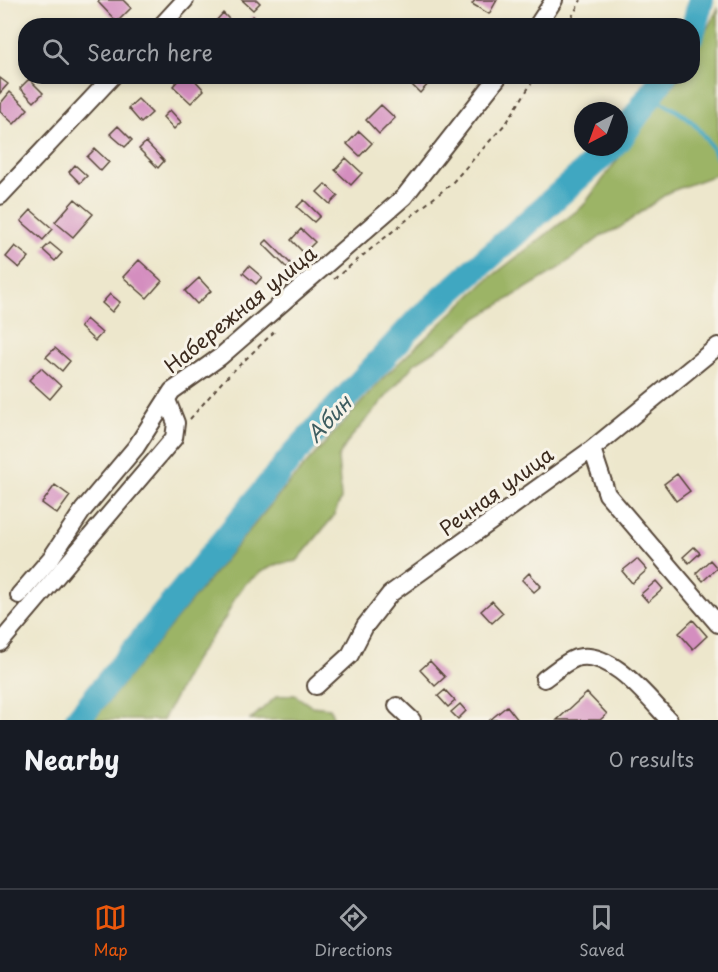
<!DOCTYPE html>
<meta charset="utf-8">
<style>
body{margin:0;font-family:"Playpen Sans",sans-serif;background:#20242c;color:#f1f3f6}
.compass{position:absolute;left:574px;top:102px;width:54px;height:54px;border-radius:50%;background:#171b24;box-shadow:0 3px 9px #0003;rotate:221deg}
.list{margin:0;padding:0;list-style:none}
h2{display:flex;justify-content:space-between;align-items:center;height:78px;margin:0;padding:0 24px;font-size:26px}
h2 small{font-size:20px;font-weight:400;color:#9ea1a6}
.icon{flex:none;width:33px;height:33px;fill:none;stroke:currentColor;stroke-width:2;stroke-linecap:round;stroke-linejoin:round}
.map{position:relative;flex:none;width:718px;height:720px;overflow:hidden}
.search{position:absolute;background:#171b24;box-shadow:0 3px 9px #0003;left:18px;right:18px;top:18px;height:66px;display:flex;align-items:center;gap:15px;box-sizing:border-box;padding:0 21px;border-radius:24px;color:#9ea1a6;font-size:22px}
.sheet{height:168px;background:#171b24}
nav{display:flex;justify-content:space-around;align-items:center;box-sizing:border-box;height:84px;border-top:2px solid #363941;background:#171b24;font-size:16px;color:#9ea1a6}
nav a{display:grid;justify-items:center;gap:3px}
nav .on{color:#ea580c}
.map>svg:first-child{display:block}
</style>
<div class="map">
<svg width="718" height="720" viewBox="0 0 718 720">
<rect width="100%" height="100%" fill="#f7f3e8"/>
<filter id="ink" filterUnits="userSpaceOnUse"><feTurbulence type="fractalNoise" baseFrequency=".0167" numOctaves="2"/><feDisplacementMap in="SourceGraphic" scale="12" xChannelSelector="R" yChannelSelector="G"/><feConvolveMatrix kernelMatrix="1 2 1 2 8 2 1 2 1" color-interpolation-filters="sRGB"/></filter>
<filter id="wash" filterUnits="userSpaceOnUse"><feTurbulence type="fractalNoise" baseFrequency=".008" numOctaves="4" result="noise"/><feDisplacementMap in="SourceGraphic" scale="24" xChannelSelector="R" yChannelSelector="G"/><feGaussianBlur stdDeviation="1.35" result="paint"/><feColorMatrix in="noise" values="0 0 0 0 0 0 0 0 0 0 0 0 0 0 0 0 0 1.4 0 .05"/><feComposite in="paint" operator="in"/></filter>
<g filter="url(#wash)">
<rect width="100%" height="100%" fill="#ede7cc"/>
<path fill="#9cb466" stroke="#6c6f42" stroke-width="1.5" d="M718,9v165l-49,18 -50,36 -16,7 -48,36 -80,48 -29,25 -31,19 -67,78 -10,17 3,41 -8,18 -36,44 -19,3 -17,8 -16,12 -11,15 -8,18 -31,42 -32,61h-70l189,-229 103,-115 102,-96 96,-74 96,-129 13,-1 1,-22z
M295,695l16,11 19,2 4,12h-84l27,-24z"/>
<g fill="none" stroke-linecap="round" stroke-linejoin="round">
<path stroke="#41a7c1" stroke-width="4.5" d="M651,96c34,18 49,27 67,63"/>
<path stroke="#41a7c1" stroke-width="26" d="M692,34l9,-34
M619,140l45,-64
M77,720l218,-267 118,-128 199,-178"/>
</g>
<g id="blocks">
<path fill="#d48ebf" d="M100,0h23l8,8 -14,14 -19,-20z
M242,0h15l3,3 -7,7z
M475,0h22l-8,14 -17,-10z
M223,13l13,13h-17l-4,-4z
M253,16l8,7 -2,3h-16z
M182,76h9l13,14 -13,13 -18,-17z
M403,76h18l8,7 -9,10z
M0,78l8,6 -8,9z
M29,79l14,14 -9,9 -14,-14z
M10,92l18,17 -14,15 -14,-13v-7z
M138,99l14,14 -11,10 -13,-15z
M381,105l14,13 -16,16 -13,-14z
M170,110l11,12 -7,7 -11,-12z
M118,126l14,14 -7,7 -15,-13z
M359,131l13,12 -12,13 -13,-12z
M146,142l18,19 -6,7 -19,-19z
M95,149l14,13 -8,9 -14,-14z
M346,158l16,15 -11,12 -16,-15z
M75,165l12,11 -7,7 -11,-11z
M325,184l13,12 -8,8 -13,-12z
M75,199l18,15 -20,23 -18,-15z
M304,200l16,16 -6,6 -17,-15z
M31,210l22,19 -10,11 -22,-19z
M301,229l14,13 -11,11 -13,-13z
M267,240l24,24 -4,4 -24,-24z
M50,243l12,10 -7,8 -12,-11z
M15,246l14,11 -10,11 -13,-11z
M139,260l23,21 -15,17 -24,-21z
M249,266l13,11 -6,7 -13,-11z
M199,278l12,13 -14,13 -12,-13z
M110,294l10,8 -8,10 -10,-9z
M86,319l16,14 -7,8 -15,-14z
M55,348l15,13 -8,10 -16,-14z
M41,368l20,18 -11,13 -21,-19z
M677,474l13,17 -14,10 -12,-17z
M55,485l15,11 -13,18 -15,-11z
M694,547l6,6 -11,10 -6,-6z
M637,559l10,11 -15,13 -10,-12z
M710,560l7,8 -14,13 -7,-8z
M529,573l12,13 -7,6 -12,-12z
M656,581l7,8 -15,13 -7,-8z
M492,601l11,12 -11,10 -11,-12z
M693,620l14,16 -14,13 -14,-16z
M430,661l15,16 -10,9 -15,-16z
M445,690l10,11 -7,6 -10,-11z
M587,693l20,21 -7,6h-43z
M460,704l6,7 -8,8 -7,-7z
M507,706l11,14h-28z"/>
</g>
</g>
<g filter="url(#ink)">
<use href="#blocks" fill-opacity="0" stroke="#564638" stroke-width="1.5"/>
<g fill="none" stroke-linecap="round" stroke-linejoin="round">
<g stroke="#564638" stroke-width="20">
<path id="minor" d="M161,26l24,-26
M537,26l17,-26
M0,196l113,-120
M592,449l15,45 111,130
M19,595l32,-37 32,-48 53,-63 36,-56 48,-34 184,-160 95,-121
M0,643l174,-205 2,-15 -9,-23
M544,679c10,-7 21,-17 32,-21 34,-10 72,40 93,62
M316,686l34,-31 15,-29 25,-32 202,-145 126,-103
M397,706l15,14"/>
</g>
<path stroke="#564638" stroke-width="2" stroke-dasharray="4.5 4.5" stroke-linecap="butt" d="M567,26l14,-26
M334,279l117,-95 56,-62 29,-46
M190,419l33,-38 51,-49"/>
<use href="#minor" stroke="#fff" stroke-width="16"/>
</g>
</g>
<g text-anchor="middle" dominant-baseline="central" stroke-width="6" stroke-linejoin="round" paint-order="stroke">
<g font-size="20" fill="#3b2a1e" stroke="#f7f3e8">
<text transform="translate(240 309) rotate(-39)">Набережная улица</text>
<text transform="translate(496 491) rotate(-36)">Речная улица</text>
</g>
<g font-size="21" font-style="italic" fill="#3d5c5f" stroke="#f7f3e8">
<text transform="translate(328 418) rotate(-47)">Абин</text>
</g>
</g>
</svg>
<svg class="compass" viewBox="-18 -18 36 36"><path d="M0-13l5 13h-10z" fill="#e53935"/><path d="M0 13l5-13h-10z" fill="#9ea1a6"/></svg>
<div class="search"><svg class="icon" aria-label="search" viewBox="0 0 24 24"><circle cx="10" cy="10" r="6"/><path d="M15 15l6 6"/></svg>Search here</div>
</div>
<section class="sheet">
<h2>Nearby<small>0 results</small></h2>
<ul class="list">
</ul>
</section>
<nav>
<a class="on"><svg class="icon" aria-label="map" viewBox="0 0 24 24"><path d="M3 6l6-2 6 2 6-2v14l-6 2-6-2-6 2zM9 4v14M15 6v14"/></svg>Map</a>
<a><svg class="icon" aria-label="directions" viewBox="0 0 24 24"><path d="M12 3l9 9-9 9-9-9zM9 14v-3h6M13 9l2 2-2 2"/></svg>Directions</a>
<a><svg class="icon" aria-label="saved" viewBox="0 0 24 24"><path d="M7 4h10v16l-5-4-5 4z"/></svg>Saved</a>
</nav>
